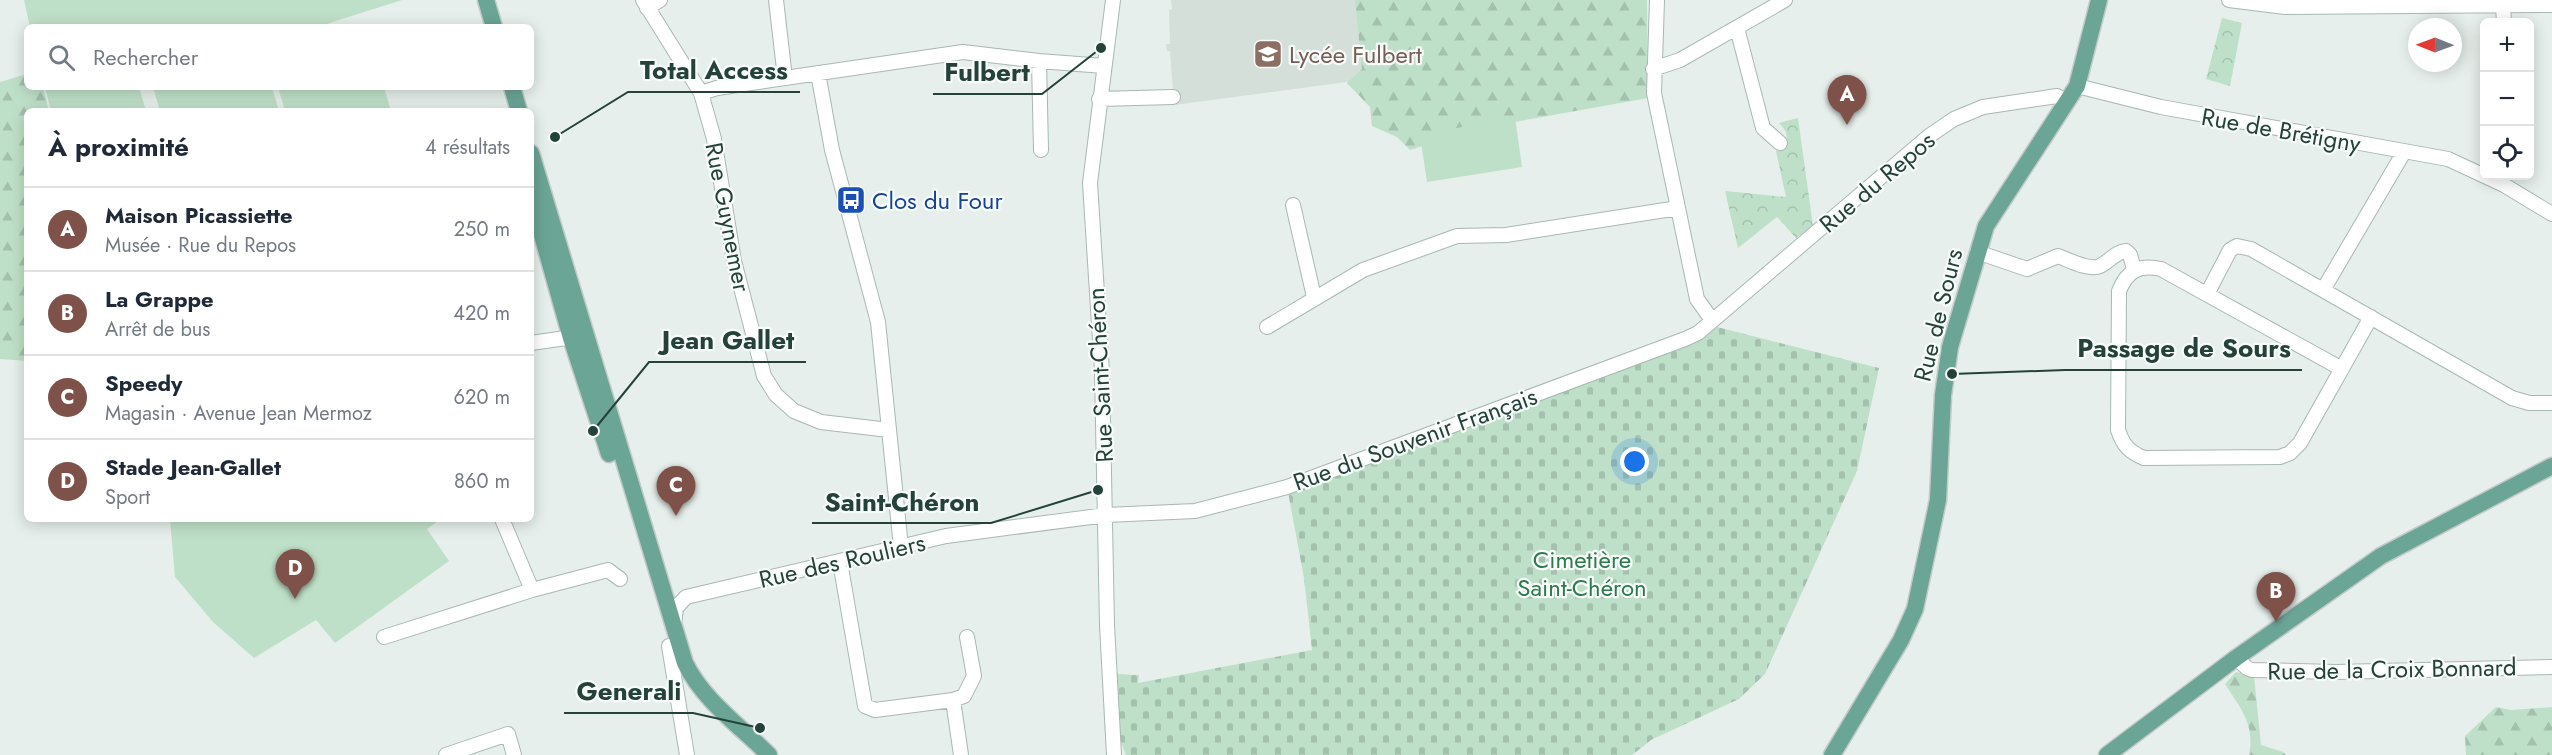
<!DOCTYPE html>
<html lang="fr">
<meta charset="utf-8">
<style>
body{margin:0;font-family:Jost,sans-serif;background:#f6f6f7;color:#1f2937}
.controls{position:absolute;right:18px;top:18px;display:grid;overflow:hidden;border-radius:9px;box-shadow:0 3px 15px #0003}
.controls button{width:54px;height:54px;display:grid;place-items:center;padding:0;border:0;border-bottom:2px solid #e0e1e3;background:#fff;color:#1f2937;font:30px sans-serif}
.compass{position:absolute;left:2408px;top:18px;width:54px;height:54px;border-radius:50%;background:#fff;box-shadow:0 3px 15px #0003;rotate:271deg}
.you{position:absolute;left:1635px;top:462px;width:21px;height:21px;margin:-15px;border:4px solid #fff;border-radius:50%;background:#1a73e8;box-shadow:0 0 0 9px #1a73e833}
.badge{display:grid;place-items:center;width:39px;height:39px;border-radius:50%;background:#7f5249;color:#fff;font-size:20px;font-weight:700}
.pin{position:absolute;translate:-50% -50px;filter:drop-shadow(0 2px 3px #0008)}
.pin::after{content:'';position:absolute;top:32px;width:21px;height:18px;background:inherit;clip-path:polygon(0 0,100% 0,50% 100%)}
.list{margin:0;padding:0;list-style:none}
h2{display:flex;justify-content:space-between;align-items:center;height:78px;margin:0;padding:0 24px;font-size:26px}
h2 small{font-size:20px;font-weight:400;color:#747a83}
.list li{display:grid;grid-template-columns:39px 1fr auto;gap:18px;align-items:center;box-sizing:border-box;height:84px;padding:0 24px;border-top:2px solid #e0e1e3}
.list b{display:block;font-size:22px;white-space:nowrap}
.list p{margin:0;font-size:20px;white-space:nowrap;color:#747a83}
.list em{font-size:20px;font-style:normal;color:#747a83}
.icon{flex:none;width:33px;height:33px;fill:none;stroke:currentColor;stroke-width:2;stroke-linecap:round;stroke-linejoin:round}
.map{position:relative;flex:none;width:2552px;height:755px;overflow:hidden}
.search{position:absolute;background:#fff;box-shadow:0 3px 15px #0003;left:24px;top:24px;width:510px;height:66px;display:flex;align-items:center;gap:15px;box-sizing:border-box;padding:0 21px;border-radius:9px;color:#747a83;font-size:22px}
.panel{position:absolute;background:#fff;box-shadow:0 3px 15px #0003;left:24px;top:108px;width:510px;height:414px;border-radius:9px}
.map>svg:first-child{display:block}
</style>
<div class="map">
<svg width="2552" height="755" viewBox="0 0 2552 755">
<defs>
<pattern id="forest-firs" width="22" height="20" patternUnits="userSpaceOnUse" patternTransform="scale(1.5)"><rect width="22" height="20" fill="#bfe0c8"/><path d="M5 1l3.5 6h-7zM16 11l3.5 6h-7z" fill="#a4c1ad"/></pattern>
<pattern id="cemetery-stones" width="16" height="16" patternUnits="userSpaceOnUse" patternTransform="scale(1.5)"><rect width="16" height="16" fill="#bfe0c8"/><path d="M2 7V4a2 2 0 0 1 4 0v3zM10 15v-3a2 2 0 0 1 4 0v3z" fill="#a4c1ad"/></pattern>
<pattern id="park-crowns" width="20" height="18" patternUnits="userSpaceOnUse" patternTransform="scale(1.5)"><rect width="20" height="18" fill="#bfe0c8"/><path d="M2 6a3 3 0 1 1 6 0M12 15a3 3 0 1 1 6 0" fill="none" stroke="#a4c1ad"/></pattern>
</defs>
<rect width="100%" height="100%" fill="#e6efeb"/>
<path fill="#d4dfda" d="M1171,0h204l-6,79 -195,26 -4,-54h-3l-1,-7h4l-1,-34 3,-1z"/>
<path fill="url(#forest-firs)" d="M1355,0h292l1,98 -172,31 -66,21 -13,-13 -25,-11 -2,-19 -23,-24 15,-14z
M27,74v13h16l6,24h-22v250l-27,-2v-277z
M2236,672l18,4 7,69 22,7 3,3h-37c6,-31 -8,-46 -24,-71z
M2496,707l15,3 41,-3v48h-86l-1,-19z"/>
<path fill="url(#cemetery-stones)" d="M1717,327l162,41 -22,103 -92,203 -26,25 -88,41 -19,15h-506l-8,-21 -1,-60 22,1 -1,8 174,-33 -8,-72 -16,-86 410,-152z"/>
<path fill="url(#park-crowns)" d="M2222,18l20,5 -12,63 -24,-7z
M1798,118l15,108 -17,12 -19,-21 -39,31 -13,-57 61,6 -10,-46 7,-1c6,-12 5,-18 -4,-27z"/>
<path fill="#bfe0c8" d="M24,0h378l-85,27h-287z
M45,87h94l7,24h-95z
M153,87h119l7,24h-119z
M278,87h106l7,24h-106z
M1515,117l7,50 -95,15 -7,-47z
M170,519h271l-14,10 22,32 -114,82 -19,-23 -62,38 -41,-36 -38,-45z"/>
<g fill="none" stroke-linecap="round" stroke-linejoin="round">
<g stroke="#a8b8b2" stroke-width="16">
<path id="minor" d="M643,0l58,93 13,46 20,122 30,115 12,19 18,16 27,11 68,8
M776,0l9,78
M1113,0l-23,183 12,189 5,253 7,130
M1657,0l-3,93 43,206 15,21
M2229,0l56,7 267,-2
M2503,6l1,16
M647,8l13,-8
M1737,28l26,100 17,15
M1039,61l2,89
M1653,69l27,-9 105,-60
M818,73l14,77 46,172 23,225
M2077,86l84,21 287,52 56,26 48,29
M701,93l16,-5 246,-36 76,9 65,5
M1099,99l74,-2
M1293,205l21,92
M1977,252l50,17 31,-13c11,4 31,15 42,10 10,-5 15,-14 26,-15l4,4 4,14
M2323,290l81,-138
M2207,294l23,-44 7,-4 14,3 261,149 17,5h23
M1267,327l96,-57 94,-34 49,-1 172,-27
M531,343l49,-7
M2342,369l-181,-100c-22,-5 -34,2 -42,22l-1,139c5,15 11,22 26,28l136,-1 10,-4 10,-10 71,-126
M502,519l30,71 76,-20 12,9
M840,562l25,144 10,4 78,-10 8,55
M674,625l2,-17 10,-11 260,-61 160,-21 89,-4 92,-24 398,-148 13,-6 231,-197 25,-17 29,-12 74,-11 9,5
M384,637l148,-47
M669,646l18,109
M2236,658l11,10 5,2 83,2 217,-5
M953,700l11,-4 10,-20 -7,-39
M446,755l62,-21 6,21"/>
</g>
<g stroke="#c2cac8" stroke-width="19">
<path id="major" d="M486,0l8,27
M512,87l7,24
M531,153l154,510c18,37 55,63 84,92
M531,196l40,142 38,116
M1832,755l69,-115 14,-31 23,-109 5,-105 7,-48 36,-121 91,-140 22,-86
M2107,755l129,-97 145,-102 171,-90"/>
</g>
<use href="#minor" stroke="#fff" stroke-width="14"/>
<use href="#major" stroke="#6aa596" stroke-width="16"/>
</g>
<defs>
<g id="school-square" transform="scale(1.5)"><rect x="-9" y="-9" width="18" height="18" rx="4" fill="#8d6e63" stroke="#f7fbf9"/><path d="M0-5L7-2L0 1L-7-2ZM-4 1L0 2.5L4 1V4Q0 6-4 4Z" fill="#fff"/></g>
<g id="bus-square" transform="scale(1.5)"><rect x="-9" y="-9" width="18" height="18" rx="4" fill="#1a4fb4" stroke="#f7fbf9"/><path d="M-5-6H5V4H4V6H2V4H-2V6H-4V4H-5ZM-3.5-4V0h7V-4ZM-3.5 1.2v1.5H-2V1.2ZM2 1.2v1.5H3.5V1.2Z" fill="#fff"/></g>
</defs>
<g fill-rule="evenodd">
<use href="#school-square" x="1268" y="54"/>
<use href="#bus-square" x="851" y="200"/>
</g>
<g text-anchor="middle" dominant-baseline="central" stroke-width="4.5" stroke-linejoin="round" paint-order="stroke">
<g font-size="24" fill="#785e54" stroke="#f7fbf9" text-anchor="start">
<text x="1289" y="54">Lycée Fulbert</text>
</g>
<g font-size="24" fill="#24423a" stroke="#f7fbf9">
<text transform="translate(2281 130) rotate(10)">Rue de Brétigny</text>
<text transform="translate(1877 182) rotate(-40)">Rue du Repos</text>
<text transform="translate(728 217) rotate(79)">Rue Guynemer</text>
<text transform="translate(1938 315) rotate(-76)">Rue de Sours</text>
<text transform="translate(1100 375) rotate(-93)">Rue Saint-Chéron</text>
<text transform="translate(1415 439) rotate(-20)">Rue du Souvenir Français</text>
<text transform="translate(842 561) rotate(-13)">Rue des Rouliers</text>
<text transform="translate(2392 669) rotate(-1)">Rue de la Croix Bonnard</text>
</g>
<g font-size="24" fill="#164399" stroke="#f7fbf9" text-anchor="start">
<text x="872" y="200">Clos du Four</text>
</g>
<g font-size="24" fill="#2d7a4b" stroke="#f7fbf9">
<text x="1582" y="559">Cimetière<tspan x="1582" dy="28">Saint-Chéron</tspan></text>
</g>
</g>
<path fill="none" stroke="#24423a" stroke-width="2" d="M555 137L628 92H800M1101 48L1042 94H933M593 431L649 362H806M1952 374L2065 370H2302M1098 490L991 523H812M760 728L693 713H564"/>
<g fill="#24423a" stroke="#f7fbf9" stroke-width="2">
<circle cx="555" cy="137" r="6"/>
<circle cx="1101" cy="48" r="6"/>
<circle cx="593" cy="431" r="6"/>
<circle cx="1952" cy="374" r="6"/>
<circle cx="1098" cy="490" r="6"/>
<circle cx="760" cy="728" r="6"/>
</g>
<g font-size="26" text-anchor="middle" font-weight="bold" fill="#24423a" stroke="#f7fbf9" stroke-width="4.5" stroke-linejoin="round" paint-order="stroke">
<text x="714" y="79">Total Access</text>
<text x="987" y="81">Fulbert</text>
<text x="728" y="349">Jean Gallet</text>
<text x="2184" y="357">Passage de Sours</text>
<text x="902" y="511">Saint-Chéron</text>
<text x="629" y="700">Generali</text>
</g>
</svg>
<div class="controls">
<button>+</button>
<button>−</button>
<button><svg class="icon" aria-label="locate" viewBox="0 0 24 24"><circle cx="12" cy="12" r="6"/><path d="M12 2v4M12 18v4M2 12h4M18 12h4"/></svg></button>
</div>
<svg class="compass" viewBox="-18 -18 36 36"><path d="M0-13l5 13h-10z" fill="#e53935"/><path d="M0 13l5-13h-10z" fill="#747a83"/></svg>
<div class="you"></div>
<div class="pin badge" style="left:1847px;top:125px">A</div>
<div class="pin badge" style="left:2276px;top:622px">B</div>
<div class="pin badge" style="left:676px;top:516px">C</div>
<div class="pin badge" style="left:295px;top:599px">D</div>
<div class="search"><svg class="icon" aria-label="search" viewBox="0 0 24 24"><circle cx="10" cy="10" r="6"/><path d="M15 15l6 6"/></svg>Rechercher</div>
<section class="panel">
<h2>À proximité<small>4 résultats</small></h2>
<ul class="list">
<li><span class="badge">A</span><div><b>Maison Picassiette</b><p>Musée · Rue du Repos</p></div><em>250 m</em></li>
<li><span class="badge">B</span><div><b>La Grappe</b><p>Arrêt de bus</p></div><em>420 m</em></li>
<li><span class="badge">C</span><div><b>Speedy</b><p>Magasin · Avenue Jean Mermoz</p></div><em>620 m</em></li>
<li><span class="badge">D</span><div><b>Stade Jean-Gallet</b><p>Sport</p></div><em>860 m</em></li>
</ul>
</section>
</div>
